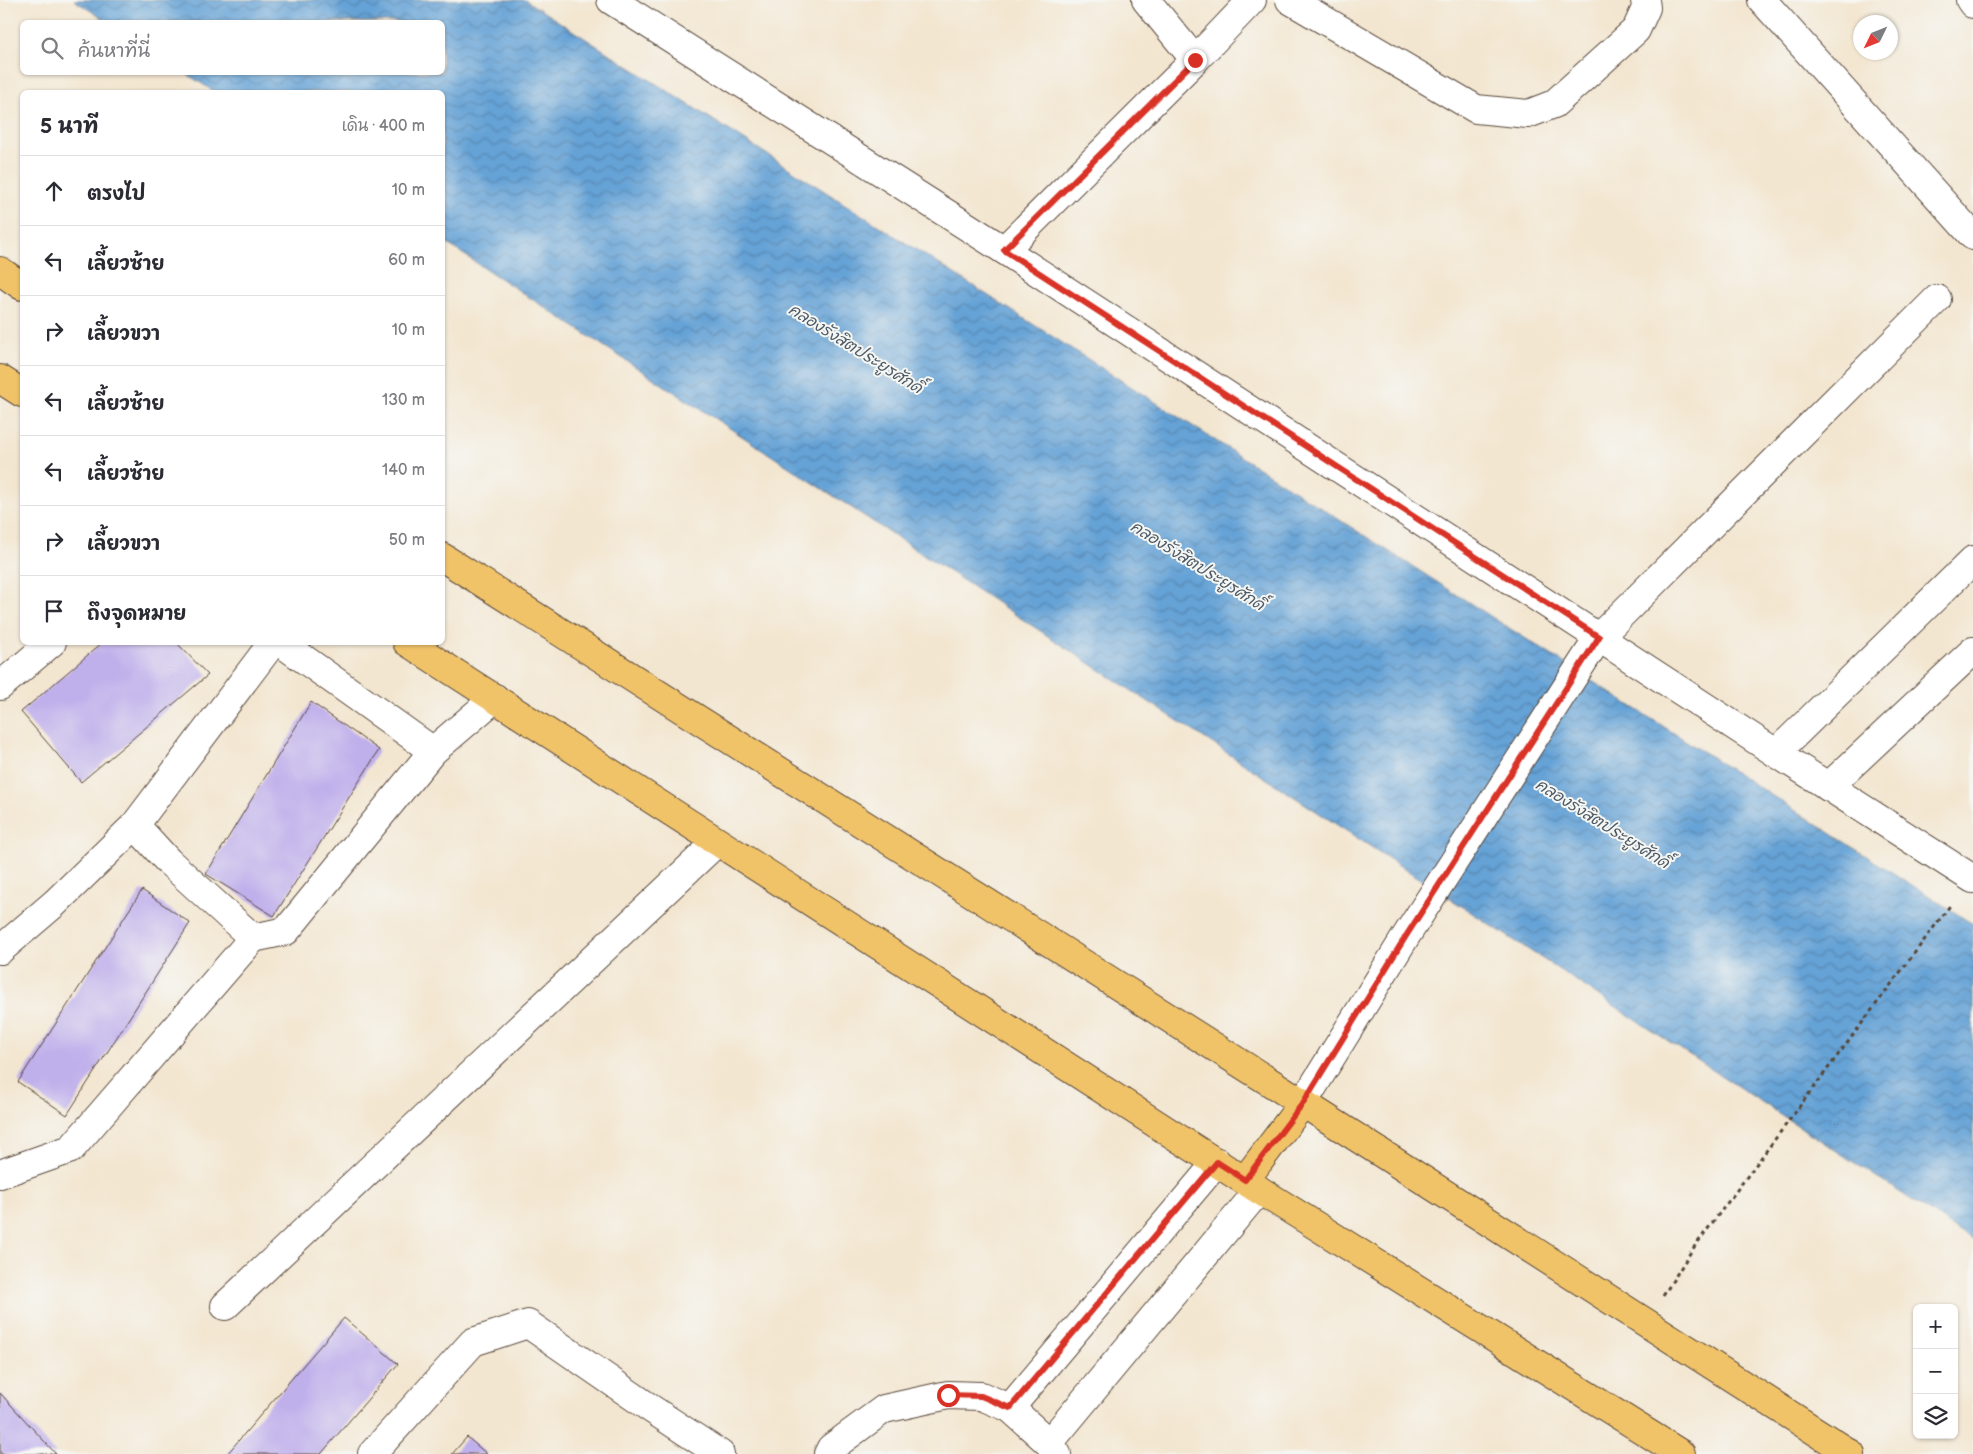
<!DOCTYPE html>
<html lang="th">
<meta charset="utf-8">
<style>
body{margin:0;font-family:"Balsamiq Sans","Playpen Sans Thai",sans-serif;background:#f2f2f3;color:#2b2b33}
.controls{position:absolute;right:15px;bottom:15px;display:grid;overflow:hidden;border-radius:8px;box-shadow:0 1px 4px #0004}
.controls button{width:45px;height:45px;display:grid;place-items:center;padding:0;border:0;border-bottom:1px solid #e1e1e2;background:#fff;color:#2b2b33;font:25px sans-serif}
.compass{position:absolute;left:1853px;top:15px;width:45px;height:45px;border-radius:50%;background:#fff;box-shadow:0 1px 4px #0004;rotate:227deg}
.stop{position:absolute;width:15px;height:15px;margin:-11px;border:4px solid #d93025;border-radius:50%;background:#fff}
.stop.end{background:#d93025;border-color:#fff;box-shadow:0 1px 5px #0008}
.list{margin:0;padding:0;list-style:none}
h2{display:flex;justify-content:space-between;align-items:center;height:65px;margin:0;padding:0 20px;font-size:21px}
h2 small{font-size:16px;font-weight:400;color:#7c7c81}
.list li{display:grid;grid-template-columns:32px 1fr auto;gap:15px;align-items:center;box-sizing:border-box;height:70px;padding:0 20px;border-top:1px solid #e1e1e2}
.list b{display:block;font-size:19px;white-space:nowrap}
.list em{font-size:16px;font-style:normal;color:#7c7c81}
.icon{flex:none;width:28px;height:28px;fill:none;stroke:currentColor;stroke-width:2;stroke-linecap:round;stroke-linejoin:round}
.map{position:relative;flex:none;width:1973px;height:1454px;overflow:hidden}
.search{position:absolute;background:#fff;box-shadow:0 1px 4px #0004;left:20px;top:20px;width:425px;height:55px;display:flex;align-items:center;gap:12px;box-sizing:border-box;padding:0 18px;border-radius:8px;color:#7c7c81;font-size:19px}
.panel{position:absolute;background:#fff;box-shadow:0 1px 4px #0004;left:20px;top:90px;width:425px;height:555px;border-radius:8px}
.map>svg:first-child{display:block}
.water{fill:url(#water-waves);stroke:#50667a}
.building{fill:#bfafeb}
.lines{fill:none;stroke-linecap:round;stroke-linejoin:round}
.minor-casing{stroke:#574639;stroke-width:30}
.major-casing{stroke:#574639;stroke-width:30}
.path{stroke:#574639;stroke-width:3;stroke-dasharray:4 4;stroke-linecap:butt}
.minor{stroke:#fff;stroke-width:28}
.major{stroke:#f1c369;stroke-width:28}
.route{stroke:#d93025;stroke-width:6}
.labels{text-anchor:middle;stroke-width:4;stroke-linejoin:round;paint-order:stroke}
.water-label{font-size:16px;font-style:italic;fill:#4c5a68;stroke:#f6f6f2}
</style>
<div class="map">
<svg width="1973" height="1454" viewBox="0 0 1973 1454">
<defs>
<pattern id="water-waves" width="16" height="10" patternUnits="userSpaceOnUse" patternTransform="scale(1.25)"><rect width="16" height="10" fill="#65a2d6"/><path d="M0 5q4-4 8 0t8 0" fill="none" stroke="#5484ad"/></pattern>
</defs>
<rect width="100%" height="100%" fill="#f6f6f2"/>
<filter id="ink" filterUnits="userSpaceOnUse"><feTurbulence type="fractalNoise" baseFrequency=".02" numOctaves="2"/><feDisplacementMap in="SourceGraphic" scale="10" xChannelSelector="R" yChannelSelector="G"/><feConvolveMatrix kernelMatrix="1 2 1 2 8 2 1 2 1" color-interpolation-filters="sRGB"/></filter>
<filter id="wash" filterUnits="userSpaceOnUse"><feTurbulence type="fractalNoise" baseFrequency=".0096" numOctaves="4" result="noise"/><feDisplacementMap in="SourceGraphic" scale="20" xChannelSelector="R" yChannelSelector="G"/><feGaussianBlur stdDeviation="1.12" result="paint"/><feColorMatrix in="noise" values="0 0 0 0 0 0 0 0 0 0 0 0 0 0 0 0 0 1.4 0 .05"/><feComposite in="paint" operator="in"/></filter>
<g filter="url(#wash)">
<rect width="100%" height="100%" fill="#f3e6d0"/>
<polygon class="water" points="74,0 525,0 1973,924 1973,1240 443,241 442,92 215,92 185,73 442,72 442,22 108,22"/>
<g id="blocks">
<g class="building">
<polygon points="103,642 176,642 208,675 81,782 21,712"/>
<polygon points="311,702 379,750 274,916 206,874"/>
<polygon points="142,890 190,923 67,1115 18,1082"/>
<polygon points="344,1318 398,1364 321,1454 227,1454"/>
<polygon points="0,1393 56,1454 0,1454"/>
<polygon points="467,1437 487,1454 452,1454"/>
</g>
</g>
</g>
<g filter="url(#ink)">
<use href="#blocks" fill-opacity="0" stroke="#574639" stroke-width="1"/>
<g class="lines">
<g class="minor-casing">
<g id="minor">
<polyline points="611,0 1004,250 1776,753 1973,879"/>
<polyline points="1146,0 1195,60"/>
<polyline points="1290,0 1476,109 1528,114 1554,104 1636,30 1646,8 1645,0"/>
<polyline points="1762,0 1973,236"/>
<polyline points="1970,0 1973,4"/>
<polyline points="1004,250 1195,60 1252,0"/>
<polyline points="273,642 135,825 168,861 253,938 286,931 433,751 495,698"/>
<polyline points="280,642 433,751"/>
<polyline points="0,686 52,642"/>
<polyline points="1776,753 1973,560"/>
<polyline points="1828,787 1973,651"/>
<polyline points="0,950 55,903 135,825"/>
<polyline points="1303,1103 1406,936 1599,637 1937,299"/>
<polyline points="0,1174 71,1149 253,938"/>
<polyline points="225,1306 717,842"/>
<polyline points="1010,1408 1217,1162"/>
<polyline points="1049,1443 1259,1190"/>
<polyline points="372,1454 473,1342 528,1324 650,1408 720,1454"/>
<polyline points="828,1454 831,1448 884,1409 948,1395 981,1396 1010,1408 1049,1443 1057,1454"/>
</g>
</g>
<g class="major-casing">
<g id="major">
<polyline points="0,271 22,286"/>
<polyline points="0,379 22,393"/>
<polyline points="442,557 1303,1103 1851,1454"/>
<polyline points="407,642 1259,1190 1681,1454"/>
<polyline points="1245,1180 1303,1103"/>
</g>
</g>
<polyline class="path" points="1663,1296 1692,1250 1952,903"/>
<use href="#minor" class="minor"/>
<use href="#major" class="major"/>
</g>
</g>
<g class="lines" filter="url(#ink)">
<polyline class="route" points="948,1395 981,1396 1010,1408 1217,1162 1245,1180 1303,1103 1406,936 1599,637 1004,250 1195,60"/>
</g>
<g class="labels">
<g class="water-label">
<text transform="translate(856 348) rotate(32)" y="6">คลองรังสิตประยูรศักดิ์</text>
<text transform="translate(1198 565) rotate(32)" y="6">คลองรังสิตประยูรศักดิ์</text>
<text transform="translate(1603 823) rotate(32)" y="6">คลองรังสิตประยูรศักดิ์</text>
</g>
</g>
</svg>
<div class="controls">
<button>+</button>
<button>−</button>
<button><svg class="icon" aria-label="layers" viewBox="0 0 24 24"><path d="M12 4l9 5-9 5-9-5zM3 14l9 5 9-5"/></svg></button>
</div>
<svg class="compass" viewBox="-18 -18 36 36"><path d="M0-13l5 13h-10z" fill="#e53935"/><path d="M0 13l5-13h-10z" fill="#7c7c81"/></svg>
<div class="stop" style="left:948px;top:1395px"></div>
<div class="stop end" style="left:1195px;top:60px"></div>
<div class="search"><svg class="icon" aria-label="search" viewBox="0 0 24 24"><circle cx="10" cy="10" r="6"/><path d="M15 15l6 6"/></svg>ค้นหาที่นี่</div>
<section class="panel">
<h2>5 นาที<small>เดิน · 400 m</small></h2>
<ul class="list">
<li><svg class="icon" aria-label="ahead" viewBox="0 0 24 24"><path d="M12 20V5M6 11l6-6 6 6"/></svg><div><b>ตรงไป</b></div><em>10 m</em></li>
<li><svg class="icon" aria-label="left" viewBox="0 0 24 24"><path d="M17 20v-9H6M10 6l-5 5 5 5"/></svg><div><b>เลี้ยวซ้าย</b></div><em>60 m</em></li>
<li><svg class="icon" aria-label="right" viewBox="0 0 24 24"><path d="M7 20v-9h11M14 6l5 5-5 5"/></svg><div><b>เลี้ยวขวา</b></div><em>10 m</em></li>
<li><svg class="icon" aria-label="left" viewBox="0 0 24 24"><path d="M17 20v-9H6M10 6l-5 5 5 5"/></svg><div><b>เลี้ยวซ้าย</b></div><em>130 m</em></li>
<li><svg class="icon" aria-label="left" viewBox="0 0 24 24"><path d="M17 20v-9H6M10 6l-5 5 5 5"/></svg><div><b>เลี้ยวซ้าย</b></div><em>140 m</em></li>
<li><svg class="icon" aria-label="right" viewBox="0 0 24 24"><path d="M7 20v-9h11M14 6l5 5-5 5"/></svg><div><b>เลี้ยวขวา</b></div><em>50 m</em></li>
<li><svg class="icon" aria-label="arrive" viewBox="0 0 24 24"><path d="M6 21V4h12l-3 4 3 4H6"/></svg><div><b>ถึงจุดหมาย</b></div></li>
</ul>
</section>
</div>
